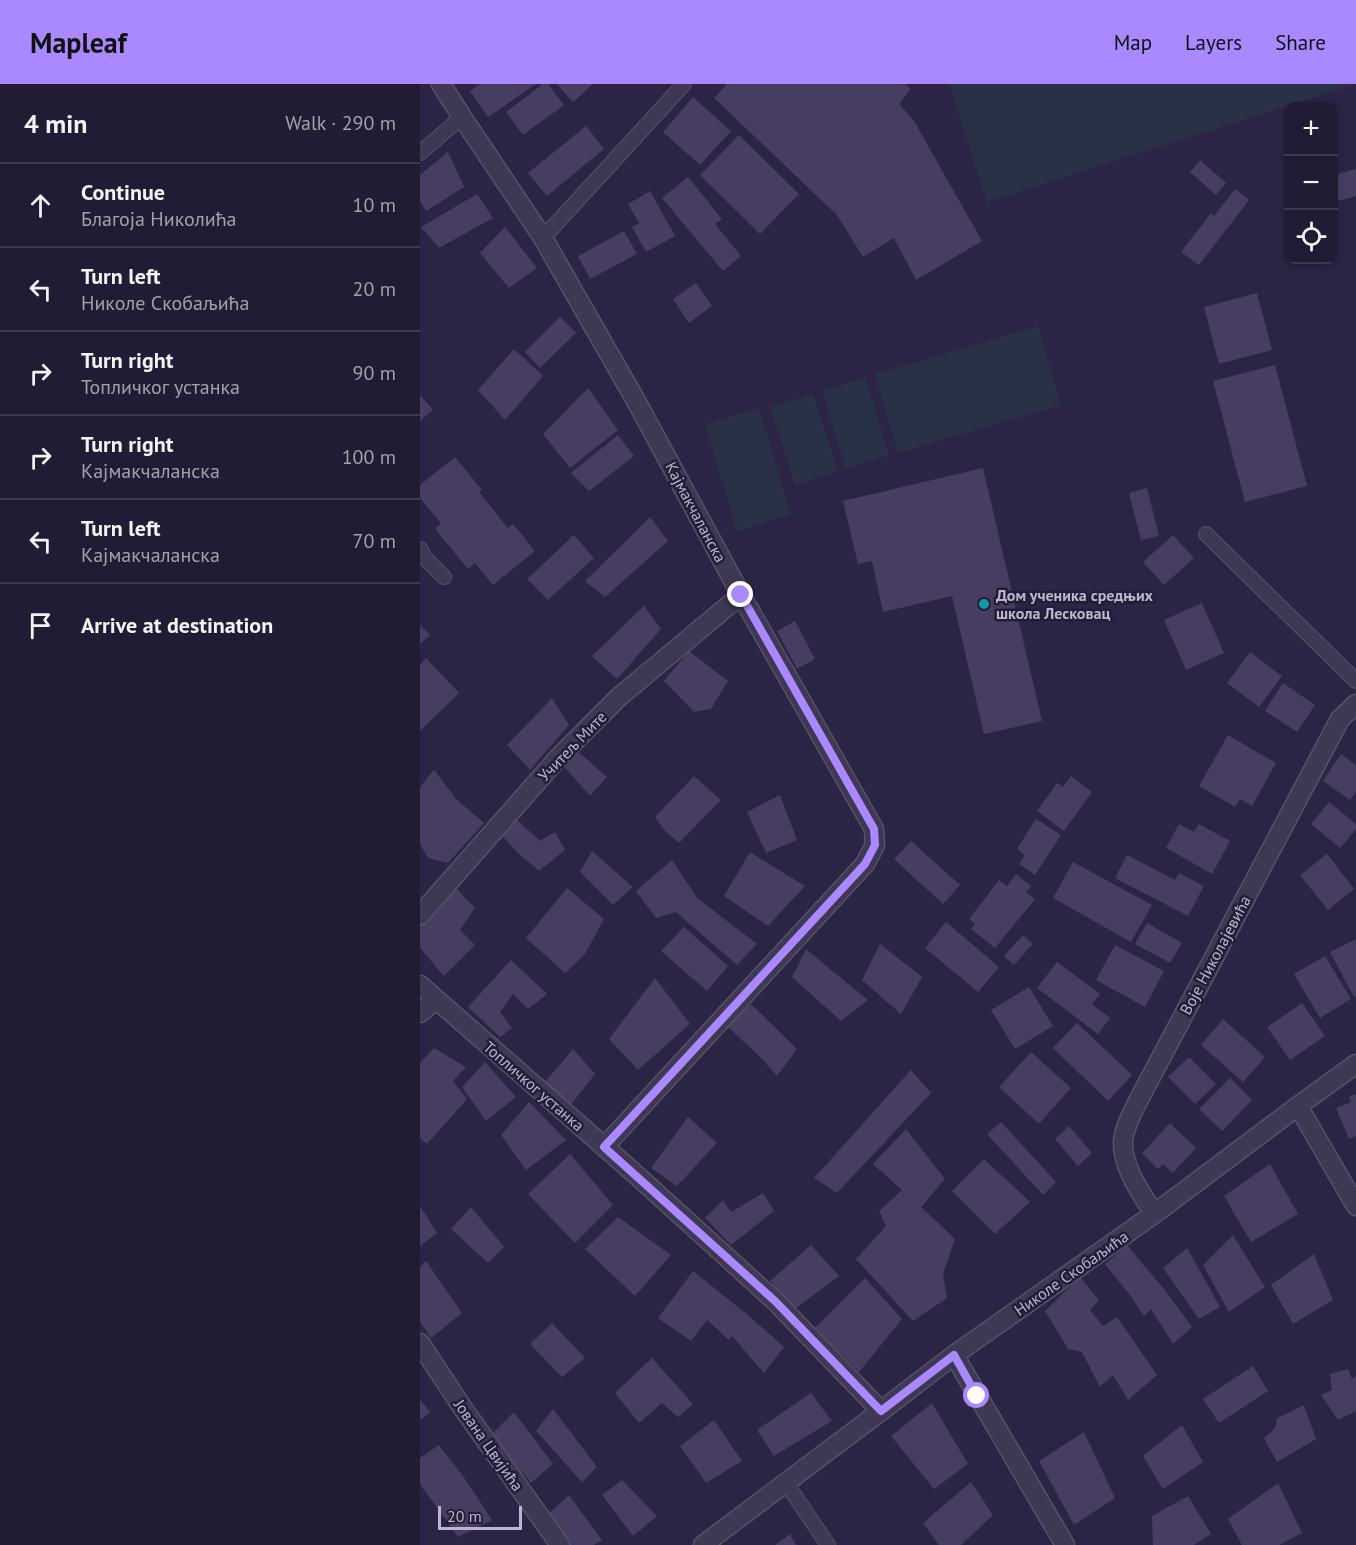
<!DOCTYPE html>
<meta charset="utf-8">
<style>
body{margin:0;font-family:"PT Sans",sans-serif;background:#29243b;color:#f1f3f6}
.controls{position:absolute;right:18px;top:18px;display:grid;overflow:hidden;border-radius:12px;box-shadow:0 3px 9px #0003}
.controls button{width:54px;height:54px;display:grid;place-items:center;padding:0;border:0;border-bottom:2px solid #3e394e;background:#211b33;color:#f1f3f6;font:30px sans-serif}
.scale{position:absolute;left:18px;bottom:15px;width:84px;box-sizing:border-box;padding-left:6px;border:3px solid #bcb5cd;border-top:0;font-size:16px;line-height:21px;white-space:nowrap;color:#bcb5cd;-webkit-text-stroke:4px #241d38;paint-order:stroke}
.stop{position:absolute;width:18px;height:18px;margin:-14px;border:4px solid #a8f;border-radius:50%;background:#fff}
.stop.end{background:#a8f;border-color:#fff;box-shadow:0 2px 6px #0008}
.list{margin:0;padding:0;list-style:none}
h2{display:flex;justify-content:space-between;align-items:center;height:78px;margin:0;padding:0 24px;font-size:26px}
h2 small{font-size:20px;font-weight:400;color:#a2a1ac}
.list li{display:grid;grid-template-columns:39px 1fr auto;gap:18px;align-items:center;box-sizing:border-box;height:84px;padding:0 24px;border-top:2px solid #3e394e}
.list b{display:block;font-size:22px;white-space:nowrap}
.list p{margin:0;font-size:20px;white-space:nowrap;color:#a2a1ac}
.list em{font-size:20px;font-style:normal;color:#a2a1ac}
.icon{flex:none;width:33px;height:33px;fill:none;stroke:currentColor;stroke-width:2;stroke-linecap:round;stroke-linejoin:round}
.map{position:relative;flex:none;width:936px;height:1461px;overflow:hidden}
header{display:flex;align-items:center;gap:36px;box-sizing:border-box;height:84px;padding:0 30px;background:#a8f;color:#111}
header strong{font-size:28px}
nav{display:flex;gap:33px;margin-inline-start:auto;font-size:21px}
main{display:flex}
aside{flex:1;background:#211b33}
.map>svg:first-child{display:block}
.green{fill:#293147}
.building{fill:#473d61}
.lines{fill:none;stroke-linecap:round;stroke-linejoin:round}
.service-casing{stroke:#57506a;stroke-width:16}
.minor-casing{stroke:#57506a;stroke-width:21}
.service{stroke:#3f3853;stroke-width:14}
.minor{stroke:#3f3853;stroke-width:18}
.route{stroke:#a8f;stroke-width:8}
.culture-dot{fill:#0f9aa8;stroke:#241d38;stroke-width:2}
.labels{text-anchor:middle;stroke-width:5;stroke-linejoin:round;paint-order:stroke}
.street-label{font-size:16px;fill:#bcb5cd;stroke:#241d38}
.poi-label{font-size:16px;font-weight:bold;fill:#bcb5cd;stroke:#241d38;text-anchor:start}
</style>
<header>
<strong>Mapleaf</strong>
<nav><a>Map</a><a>Layers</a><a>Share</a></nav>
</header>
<main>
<aside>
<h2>4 min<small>Walk · 290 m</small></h2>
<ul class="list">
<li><svg class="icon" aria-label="ahead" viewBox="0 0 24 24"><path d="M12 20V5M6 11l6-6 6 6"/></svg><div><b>Continue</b><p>Благоја Николића</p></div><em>10 m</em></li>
<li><svg class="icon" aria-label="left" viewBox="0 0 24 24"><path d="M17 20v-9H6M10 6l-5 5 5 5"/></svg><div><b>Turn left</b><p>Николе Скобаљића</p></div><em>20 m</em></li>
<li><svg class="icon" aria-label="right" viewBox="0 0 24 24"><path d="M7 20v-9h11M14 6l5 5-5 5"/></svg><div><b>Turn right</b><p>Топличког устанка</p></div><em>90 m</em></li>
<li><svg class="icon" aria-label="right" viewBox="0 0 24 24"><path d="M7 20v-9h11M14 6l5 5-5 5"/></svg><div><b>Turn right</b><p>Кајмакчаланска</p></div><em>100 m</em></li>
<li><svg class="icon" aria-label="left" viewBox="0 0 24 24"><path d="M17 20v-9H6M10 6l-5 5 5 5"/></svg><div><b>Turn left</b><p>Кајмакчаланска</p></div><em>70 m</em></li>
<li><svg class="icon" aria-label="arrive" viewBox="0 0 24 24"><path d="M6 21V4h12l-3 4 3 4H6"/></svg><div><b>Arrive at destination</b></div></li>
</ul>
</aside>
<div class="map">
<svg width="936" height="1461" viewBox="0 0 936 1461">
<rect width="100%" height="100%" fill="#2c2444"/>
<g class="green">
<polygon points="529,0 936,0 567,118"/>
<polygon points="618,242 641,321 478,369 455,290"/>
<polygon points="445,294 469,371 426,385 402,307"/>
<polygon points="393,310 418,387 375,401 350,323"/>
<polygon points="339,324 371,431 317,447 285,340"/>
</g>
<g class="building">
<polygon points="60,0 116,0 68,33 50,7"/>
<polygon points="123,0 128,0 144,21 103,51 86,28"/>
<polygon points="137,0 173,0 153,18"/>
<polygon points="307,0 485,0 491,5 479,20 494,37 562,157 496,196 474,154 443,173 417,131 294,14"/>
<polygon points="273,13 311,47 280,81 243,48"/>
<polygon points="166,42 184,65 127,112 108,89"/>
<polygon points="319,51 379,110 340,150 280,91"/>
<polygon points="28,68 44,103 6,127 0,117 0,91"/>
<polygon points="780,76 806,99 796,111 770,88"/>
<polygon points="936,85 936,112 914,118 914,91"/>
<polygon points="268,93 302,135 295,140 321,172 303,187 242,114"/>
<polygon points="815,105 829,116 779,181 761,168 791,129 794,132"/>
<polygon points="230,107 255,152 226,168 212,143 219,139 208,120"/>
<polygon points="57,110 73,134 19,164 1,143"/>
<polygon points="85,143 117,184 89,204 60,169"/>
<polygon points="204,147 217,170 170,195 158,172"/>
<polygon points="276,199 292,222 269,239 253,215"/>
<polygon points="837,209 852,266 799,280 784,223"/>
<polygon points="140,233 156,249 120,284 105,268"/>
<polygon points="94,265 123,292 85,336 58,306"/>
<polygon points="855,281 887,402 825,418 793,297"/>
<polygon points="168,304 198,346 150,384 123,350"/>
<polygon points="0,311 13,326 0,337"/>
<polygon points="198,351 214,372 169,407 151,389"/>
<polygon points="35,373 62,406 59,408 88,444 93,440 115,467 73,501 55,479 48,485 15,445 21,439 0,414 0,401"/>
<polygon points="563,384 622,637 564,650 532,512 463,528 452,477 438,480 423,417"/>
<polygon points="727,404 739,452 721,456 709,409"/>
<polygon points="230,433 248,457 185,513 165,497"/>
<polygon points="154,451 174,474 128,516 107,495"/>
<polygon points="753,451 774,474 744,501 723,478"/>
<polygon points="782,519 804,569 766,586 744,536"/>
<polygon points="224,522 241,545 197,595 172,572"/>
<polygon points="375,537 395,575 377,585 357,547"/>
<polygon points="0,541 10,551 0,560"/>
<polygon points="269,567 308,597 291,625 274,628 244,597"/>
<polygon points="830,568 862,592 839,623 807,599"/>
<polygon points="6,574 39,609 0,647 0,581"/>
<polygon points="863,599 895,621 877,648 845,627"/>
<polygon points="132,614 149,641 110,686 87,661"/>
<polygon points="808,651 856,679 832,722 820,715 815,723 779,702"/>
<polygon points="154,664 187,693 170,712 141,679"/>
<polygon points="921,670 936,681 936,708 930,716 903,697"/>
<polygon points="14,686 36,715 64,739 28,779 8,774 0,760 0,703"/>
<polygon points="274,692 301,716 259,759 245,747 235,733"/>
<polygon points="651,692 672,708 644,747 617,727 637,699 643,703"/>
<polygon points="360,711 377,756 346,769 327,728"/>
<polygon points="909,718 936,740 936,745 920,764 891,740"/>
<polygon points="95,734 120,757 135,748 145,766 119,787 99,770 78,747"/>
<polygon points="616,735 641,751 615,791 599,780 605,771 597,765"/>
<polygon points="759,740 774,748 779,740 810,757 792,790 746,764"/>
<polygon points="491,757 540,801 523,820 474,775"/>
<polygon points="172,767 213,803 193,821 160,788"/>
<polygon points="330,768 385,802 348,842 304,812"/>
<polygon points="907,770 934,805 908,826 880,791"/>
<polygon points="707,771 755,796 759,789 784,802 768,832 695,794"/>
<polygon points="252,776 277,814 337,860 317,881 256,828 236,834 216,807"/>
<polygon points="653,778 732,821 711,858 633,814"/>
<polygon points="596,790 611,802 606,808 615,815 575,864 551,845 555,840 549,835 579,796 587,802"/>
<polygon points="32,800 55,824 40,846 55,861 24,892 0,864 0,837"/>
<polygon points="147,804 184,835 165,870 145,889 106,854"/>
<polygon points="526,838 579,883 558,908 505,864"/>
<polygon points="727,839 762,859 750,879 715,860"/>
<polygon points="264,843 308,882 287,907 241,867"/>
<polygon points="603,851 613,860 594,881 584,872"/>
<polygon points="936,855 936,912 934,913 910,868"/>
<polygon points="460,860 502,893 481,930 442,896"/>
<polygon points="695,861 744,887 725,923 676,896"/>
<polygon points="386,865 405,881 448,916 421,937 372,893"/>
<polygon points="905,872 931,915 900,934 874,890"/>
<polygon points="91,876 127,910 108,925 93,910 80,928 92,944 80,953 48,923"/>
<polygon points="637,878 680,910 672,920 690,934 678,950 617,904"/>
<polygon points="235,894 270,940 218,986 189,955"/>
<polygon points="609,903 633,942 595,965 571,926"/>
<polygon points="882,919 905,952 870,976 847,943"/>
<polygon points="331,920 377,965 357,992 340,973 306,941"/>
<polygon points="803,935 845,973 823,998 781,961"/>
<polygon points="657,939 712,991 688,1017 633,964"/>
<polygon points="14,964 46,983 33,997 47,1015 7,1060 0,1054 0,979"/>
<polygon points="153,965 175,990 149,1023 124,999"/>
<polygon points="611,968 651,1004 619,1040 579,1003"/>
<polygon points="769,973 796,1000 775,1020 748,993"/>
<polygon points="65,978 96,1013 66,1037 42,1003"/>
<polygon points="491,986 511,1009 417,1109 394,1094"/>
<polygon points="810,994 832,1016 802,1047 779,1025"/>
<polygon points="936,1010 936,1052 929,1055 916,1024 931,1018 929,1012"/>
<polygon points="109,1018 146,1056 106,1086 81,1051"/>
<polygon points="268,1033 297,1059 257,1102 231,1084"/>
<polygon points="581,1038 636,1098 623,1111 567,1050"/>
<polygon points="750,1039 776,1064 753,1089 743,1080 738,1085 722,1069"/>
<polygon points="649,1042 672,1069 658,1082 635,1055"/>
<polygon points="486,1045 525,1095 501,1123 535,1155 523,1190 527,1214 493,1237 436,1175 466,1142 459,1127 482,1106 453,1080"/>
<polygon points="150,1070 193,1121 155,1159 108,1110"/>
<polygon points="564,1075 610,1118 575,1150 532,1107"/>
<polygon points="850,1080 878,1130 831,1158 804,1112"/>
<polygon points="343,1109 354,1127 311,1161 285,1134 303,1116 311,1128"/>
<polygon points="0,1122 17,1149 0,1162"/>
<polygon points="51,1123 84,1163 68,1179 31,1145"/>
<polygon points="198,1133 251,1171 215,1212 165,1165"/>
<polygon points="813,1151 845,1203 809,1228 783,1181"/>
<polygon points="391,1161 419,1192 375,1225 350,1197"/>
<polygon points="707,1161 748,1210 772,1243 753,1260 731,1225 724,1232 709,1210 685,1180"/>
<polygon points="767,1164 800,1223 779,1235 743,1184"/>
<polygon points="894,1170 913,1216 873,1240 851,1201"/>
<polygon points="6,1177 42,1229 11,1254 0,1238 0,1183"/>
<polygon points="273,1187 328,1231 364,1263 344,1289 312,1252 309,1256 287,1236 271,1257 238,1234"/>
<polygon points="660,1193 679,1216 670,1226 683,1242 697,1233 737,1291 708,1316 693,1291 680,1303 662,1268 648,1265 625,1227"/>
<polygon points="445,1194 482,1235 439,1288 395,1244"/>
<polygon points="132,1239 165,1274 142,1293 110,1260"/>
<polygon points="232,1274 273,1320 258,1333 242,1319 219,1339 195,1309"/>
<polygon points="833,1282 848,1307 799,1339 783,1315"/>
<polygon points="928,1285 932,1295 936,1292 936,1327 918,1336 901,1311 912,1306 910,1290"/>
<polygon points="391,1309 412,1337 354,1372 337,1346"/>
<polygon points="0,1316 10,1328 0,1336"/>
<polygon points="512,1319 548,1380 514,1405 471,1352"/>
<polygon points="884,1321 896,1355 857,1378 844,1354 855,1344 857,1334"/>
<polygon points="133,1325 177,1383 162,1398 116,1347"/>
<polygon points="94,1328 133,1380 111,1399 71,1351"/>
<polygon points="294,1336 322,1377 286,1399 260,1362"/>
<polygon points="762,1341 783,1378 743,1405 723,1372"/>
<polygon points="664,1348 695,1414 654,1441 619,1377"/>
<polygon points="19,1361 43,1392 72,1436 38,1453 0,1400 0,1374"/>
<polygon points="202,1396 237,1432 213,1452 182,1411"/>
<polygon points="551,1398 573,1431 541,1461 519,1461 503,1439"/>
<polygon points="858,1399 882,1449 859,1461 822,1461 808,1435"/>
<polygon points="149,1411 182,1456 174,1461 147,1461 125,1433"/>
<polygon points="768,1412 791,1450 774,1461 733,1461 732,1432"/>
<polygon points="370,1450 376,1461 355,1461"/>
</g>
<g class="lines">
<g class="service-casing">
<g id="service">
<polyline points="0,69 42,33"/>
<polyline points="123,154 264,0"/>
<polyline points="786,450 936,597"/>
<polyline points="0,465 5,474 24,493"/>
<polyline points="366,1399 408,1461"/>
</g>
</g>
<g class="minor-casing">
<g id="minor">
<polyline points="21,0 42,33 123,154 215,315 321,511 454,745 455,761 445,780 184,1063"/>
<polyline points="0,831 138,674 199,613 321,511"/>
<polyline points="0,901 213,1088 355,1217 461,1327"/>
<polyline points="0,929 16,916"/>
<polyline points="878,1022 936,1122"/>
<path d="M734,1130c-13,-21 -32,-47 -31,-73 1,-13 8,-25 13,-36l204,-386 16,-15"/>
<polyline points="0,1259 42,1323 140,1461"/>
<polyline points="534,1271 645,1461"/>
<polyline points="283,1461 461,1327 534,1271 734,1130 878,1022 936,980"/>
</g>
</g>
<use href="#service" class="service"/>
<use href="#minor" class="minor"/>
</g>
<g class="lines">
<polyline class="route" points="321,511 454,745 455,761 445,780 184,1063 355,1217 461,1327 534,1271 557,1312"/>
</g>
<circle class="culture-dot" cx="564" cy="520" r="6"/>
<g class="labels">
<g class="street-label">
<text transform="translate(276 428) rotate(62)" y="6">Кајмакчаланска</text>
<text transform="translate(152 662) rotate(-46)" y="6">Учитељ Мите</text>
<text transform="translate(795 871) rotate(-62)" y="6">Воје Николајевића</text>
<text transform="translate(114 1002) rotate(41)" y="6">Топличког устанка</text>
<text transform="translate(651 1189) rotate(-35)" y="6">Николе Скобаљића</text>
<text transform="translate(69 1361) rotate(55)" y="6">Јована Цвијића</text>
</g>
<g class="poi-label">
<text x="576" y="517">Дом ученика средњих<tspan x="576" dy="18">школа Лесковац</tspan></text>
</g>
</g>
</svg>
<div class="controls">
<button>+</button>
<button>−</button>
<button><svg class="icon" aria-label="locate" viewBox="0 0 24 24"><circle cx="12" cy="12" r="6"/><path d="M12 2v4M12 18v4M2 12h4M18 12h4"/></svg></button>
</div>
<div class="scale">20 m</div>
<div class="stop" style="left:557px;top:1312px"></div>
<div class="stop end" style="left:321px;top:511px"></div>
</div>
</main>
